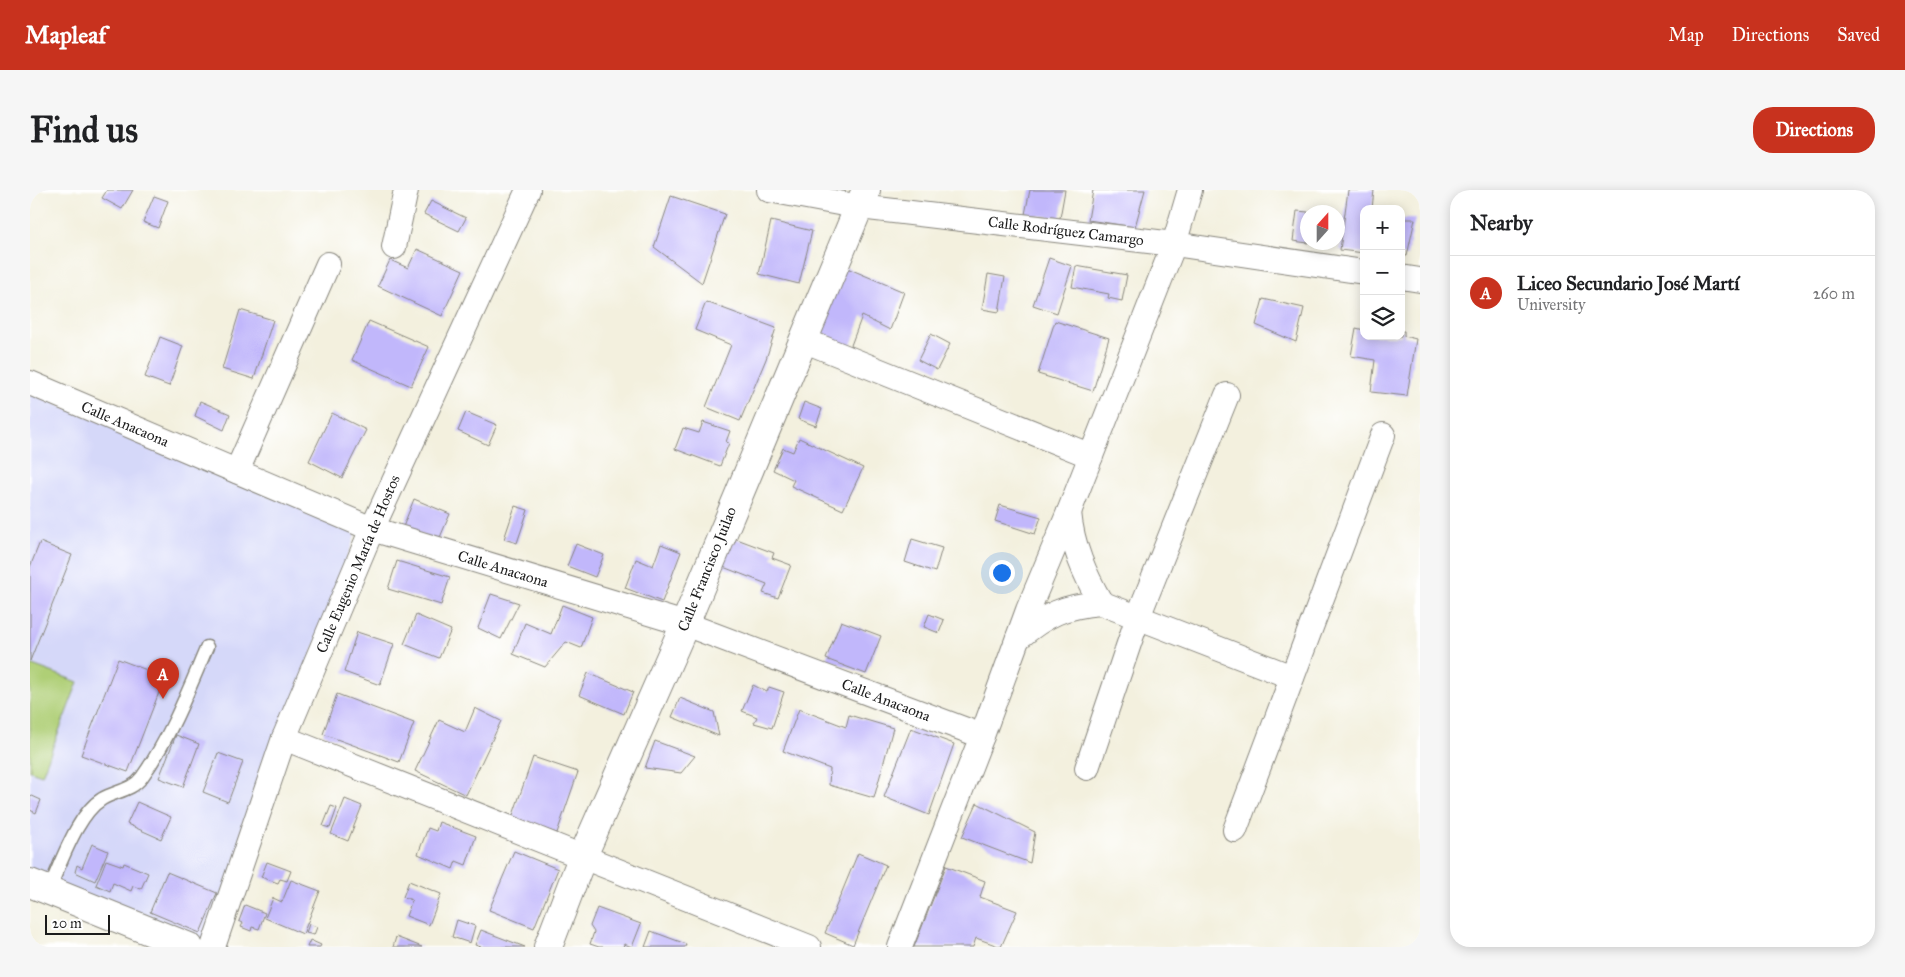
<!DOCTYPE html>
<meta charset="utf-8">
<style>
body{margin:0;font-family:"IM FELL Great Primer",serif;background:#f6f6f6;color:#202124}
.controls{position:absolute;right:15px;top:15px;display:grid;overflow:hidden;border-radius:10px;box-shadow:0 2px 12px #0003}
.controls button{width:45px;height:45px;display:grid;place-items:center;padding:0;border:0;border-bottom:1px solid #e0e0e0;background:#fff;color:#202124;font:25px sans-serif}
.compass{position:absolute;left:1270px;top:15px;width:45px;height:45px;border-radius:50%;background:#fff;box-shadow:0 2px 12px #0003;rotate:21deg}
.scale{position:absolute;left:15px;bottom:12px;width:65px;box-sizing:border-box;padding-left:5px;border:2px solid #1c1c1c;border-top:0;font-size:14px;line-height:18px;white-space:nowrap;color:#1c1c1c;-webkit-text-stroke:4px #fff;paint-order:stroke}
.you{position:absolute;left:971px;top:382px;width:18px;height:18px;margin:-12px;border:4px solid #fff;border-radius:50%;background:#1a73e8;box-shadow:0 0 0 8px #1a73e833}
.badge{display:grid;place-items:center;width:32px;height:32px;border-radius:50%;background:#c8321e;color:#fff;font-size:16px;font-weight:700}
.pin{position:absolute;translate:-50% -41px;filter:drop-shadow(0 1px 2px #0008)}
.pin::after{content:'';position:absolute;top:26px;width:18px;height:15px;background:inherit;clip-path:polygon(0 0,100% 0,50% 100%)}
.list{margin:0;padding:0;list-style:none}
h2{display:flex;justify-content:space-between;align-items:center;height:65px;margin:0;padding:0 20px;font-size:21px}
h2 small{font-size:16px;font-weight:400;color:#757577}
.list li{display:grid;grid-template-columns:32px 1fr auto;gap:15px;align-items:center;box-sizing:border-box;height:75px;padding:0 20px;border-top:1px solid #e0e0e0}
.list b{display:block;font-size:19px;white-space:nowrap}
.list p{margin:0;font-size:16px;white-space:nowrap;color:#757577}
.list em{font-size:16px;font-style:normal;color:#757577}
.icon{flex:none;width:28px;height:28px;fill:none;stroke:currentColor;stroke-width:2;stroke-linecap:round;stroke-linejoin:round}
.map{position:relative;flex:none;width:1390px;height:757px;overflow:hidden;border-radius:20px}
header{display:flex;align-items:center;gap:30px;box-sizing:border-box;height:70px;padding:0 25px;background:#c8321e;color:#fff}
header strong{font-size:24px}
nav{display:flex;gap:28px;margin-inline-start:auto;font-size:18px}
.intro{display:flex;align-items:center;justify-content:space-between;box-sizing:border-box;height:120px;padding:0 30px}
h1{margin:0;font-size:35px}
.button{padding:12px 22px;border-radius:20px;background:#c8321e;color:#fff;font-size:18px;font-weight:700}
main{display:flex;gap:30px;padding:0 30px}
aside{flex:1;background:#fff;border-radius:20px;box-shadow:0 2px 12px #0003}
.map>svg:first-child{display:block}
.built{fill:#d5d8f9}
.park{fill:#afcf76;stroke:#667649}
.building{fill:#c1b7fb}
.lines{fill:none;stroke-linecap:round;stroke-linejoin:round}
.lane-casing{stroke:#88867d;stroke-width:15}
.street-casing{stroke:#88867d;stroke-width:26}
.secondary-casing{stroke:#88867d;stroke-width:30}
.primary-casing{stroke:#88867d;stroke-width:30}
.lane{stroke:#fff;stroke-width:12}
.street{stroke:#fff;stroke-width:24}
.secondary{stroke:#fff;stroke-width:28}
.primary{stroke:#fff;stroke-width:28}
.labels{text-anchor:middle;stroke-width:4;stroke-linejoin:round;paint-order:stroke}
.street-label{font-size:15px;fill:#1c1c1c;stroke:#fff}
</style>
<header>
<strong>Mapleaf</strong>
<nav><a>Map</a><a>Directions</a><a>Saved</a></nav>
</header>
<div class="intro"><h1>Find us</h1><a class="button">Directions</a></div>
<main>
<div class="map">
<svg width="1390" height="757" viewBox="0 0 1390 757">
<rect width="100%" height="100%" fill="#fff"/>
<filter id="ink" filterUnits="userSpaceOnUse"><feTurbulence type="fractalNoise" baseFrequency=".02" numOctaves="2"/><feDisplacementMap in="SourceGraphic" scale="10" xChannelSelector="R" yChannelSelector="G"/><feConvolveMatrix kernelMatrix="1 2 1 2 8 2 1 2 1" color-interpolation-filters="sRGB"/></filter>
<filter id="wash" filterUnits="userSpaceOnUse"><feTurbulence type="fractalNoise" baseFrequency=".0096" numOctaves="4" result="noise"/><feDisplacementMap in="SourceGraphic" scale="20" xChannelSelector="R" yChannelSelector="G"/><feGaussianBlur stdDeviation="1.12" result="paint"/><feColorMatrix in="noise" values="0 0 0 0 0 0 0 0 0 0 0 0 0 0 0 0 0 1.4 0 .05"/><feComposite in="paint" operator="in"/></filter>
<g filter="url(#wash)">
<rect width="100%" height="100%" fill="#f3f0de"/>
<polygon class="built" points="0,203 329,335 175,757 0,684"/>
<polygon class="park" points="0,474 48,492 12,585 0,581"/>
<g id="blocks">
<g class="building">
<polygon points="77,0 103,0 92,19 72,8"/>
<polygon points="1000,0 1035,0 1030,28 995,24"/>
<polygon points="1063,0 1115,0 1105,37 1058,30"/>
<polygon points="1318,0 1344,0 1342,19 1334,19 1334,63 1310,60"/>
<polygon points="124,6 138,11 128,38 113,32"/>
<polygon points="641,6 695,24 672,93 624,57"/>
<polygon points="401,11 436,28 429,41 394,24"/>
<polygon points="1267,21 1278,22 1278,53 1263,51"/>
<polygon points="1371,29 1385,29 1377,66 1371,65"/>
<polygon points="741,31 782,41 769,94 729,84"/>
<polygon points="387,59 433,80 412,126 348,96 360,70 378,78"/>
<polygon points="1019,68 1042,76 1027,123 1003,115"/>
<polygon points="810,75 874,102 860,140 832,126 820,158 776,147"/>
<polygon points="1046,76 1097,85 1092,111 1078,108 1079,104 1042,97"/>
<polygon points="958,84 975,87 969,122 952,119"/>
<polygon points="1233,109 1274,118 1266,152 1226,135"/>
<polygon points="676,112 746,138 736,169 710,231 676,217 701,155 665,140"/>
<polygon points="210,120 243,130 224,189 192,179"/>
<polygon points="339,131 399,157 381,196 322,170"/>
<polygon points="1025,131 1079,148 1063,201 1008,184"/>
<polygon points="1326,138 1334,140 1334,146 1371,146 1371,141 1374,141 1374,146 1386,149 1377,206 1341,202 1345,170 1321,166"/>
<polygon points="901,144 920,154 907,180 888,170"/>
<polygon points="130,147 153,156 139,196 115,187"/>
<polygon points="170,211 200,224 194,240 165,226"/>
<polygon points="774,212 792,219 786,236 768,229"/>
<polygon points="436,222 467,235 458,255 428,241"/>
<polygon points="302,223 336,240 312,288 279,271"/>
<polygon points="673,232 700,241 696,252 699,253 690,276 645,259 653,238 669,243"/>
<polygon points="769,248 833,278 813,320 761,296 764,290 743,280 753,258 763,262"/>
<polygon points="384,309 420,324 408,352 373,337"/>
<polygon points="970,315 1011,327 1005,344 965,331"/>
<polygon points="485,316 498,320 487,353 474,349"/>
<polygon points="699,346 744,363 742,368 761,375 748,408 733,403 737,394 688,375"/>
<polygon points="882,349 912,358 905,382 875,372"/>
<polygon points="10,352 42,365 0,471 0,377"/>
<polygon points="546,354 574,365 565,387 537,376"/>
<polygon points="631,354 651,362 632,412 595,398 606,369 623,376"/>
<polygon points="367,371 420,387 411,415 358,399"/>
<polygon points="461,404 489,413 471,449 448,438"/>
<polygon points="532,415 562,427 551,458 536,452 515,477 483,464 495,433 521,444"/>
<polygon points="899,424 914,430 909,443 894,437"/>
<polygon points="386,425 421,440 409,468 374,454"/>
<polygon points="811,431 851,446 836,484 796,469"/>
<polygon points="327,442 364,454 350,495 314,482"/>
<polygon points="88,469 135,487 98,582 51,565"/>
<polygon points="558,483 603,502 594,524 549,505"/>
<polygon points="723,495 737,502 739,497 754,502 742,538 724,533 727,527 712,521"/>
<polygon points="307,504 384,533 369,572 293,544"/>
<polygon points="650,508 684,522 689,546 642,527"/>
<polygon points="445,518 471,531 436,605 385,581 409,530 435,542"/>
<polygon points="769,519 816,537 819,525 863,538 844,608 799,595 800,579 753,561"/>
<polygon points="881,538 924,554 899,625 854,607"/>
<polygon points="146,545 169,554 153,597 129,588"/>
<polygon points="625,551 665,566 651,583 615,578"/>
<polygon points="188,563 213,572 198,612 173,602"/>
<polygon points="503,567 548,582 527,643 482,628"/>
<polygon points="0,605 11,610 6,623 0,620"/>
<polygon points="315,609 332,616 318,651 301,644"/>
<polygon points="107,612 141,627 131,649 97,634"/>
<polygon points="947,613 1005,642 1000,673 932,647"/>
<polygon points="301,616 307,618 300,638 293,636"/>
<polygon points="409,632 446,646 436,675 426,671 423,679 388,664 398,638 406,641"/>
<polygon points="62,654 78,661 65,691 45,682 47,675 52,678"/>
<polygon points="484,661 528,679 504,738 459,720"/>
<polygon points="828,663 856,675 823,755 795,743"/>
<polygon points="76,670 93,676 94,673 118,683 111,699 103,696 101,701 83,693 80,701 66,695"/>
<polygon points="237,672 261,681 257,691 250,689 248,693 231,687"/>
<polygon points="916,676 955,691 950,707 987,721 971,757 946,748 943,757 884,757"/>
<polygon points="137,682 187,703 170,743 120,722"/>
<polygon points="261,690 290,701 273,744 235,728 243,708 252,712"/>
<polygon points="379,691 411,704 399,735 376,726 382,710 373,707"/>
<polygon points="215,715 235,723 229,739 222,737 221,741 211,737 213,733 209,731"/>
<polygon points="567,718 611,734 602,757 594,754 593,757 569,757 560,754 564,742 560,736"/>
<polygon points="427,730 445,736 440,753 422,747"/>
<polygon points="279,734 287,737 284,745 276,743"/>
<polygon points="451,740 495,757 451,757 445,755"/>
<polygon points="621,741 656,754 655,757 615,757"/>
<polygon points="366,747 392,757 363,757"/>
<polygon points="280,750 291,755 290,757 277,757"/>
</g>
</g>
</g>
<g filter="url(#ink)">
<use href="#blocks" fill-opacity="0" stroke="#88867d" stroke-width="1"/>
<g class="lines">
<g class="lane-casing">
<path id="lane" d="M18,701c13,-27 29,-77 54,-92 13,-8 30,-8 40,-22 28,-39 46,-86 65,-130"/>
</g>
<g class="street-casing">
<g id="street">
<polyline points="739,0 830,17 1144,54 1334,82"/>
<polyline points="364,57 376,0"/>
<polyline points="1371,87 1390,90"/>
<polyline points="773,150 1061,266"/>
<polyline points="0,193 342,339 655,434 952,546"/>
<polyline points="207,281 298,74"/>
<path d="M1039,322c3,34 16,63 32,91"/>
<path d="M988,448c29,-24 46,-32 83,-35l191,74"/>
<polyline points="254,548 779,757"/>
<polyline points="1057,578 1108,427 1197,205"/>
<polyline points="1205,640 1353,245"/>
<polyline points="183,757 254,548 342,339 498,0"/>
<polyline points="870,757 952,546 998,420 1039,322 1144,54 1160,0"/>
</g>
</g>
<g class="secondary-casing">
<polyline id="secondary" points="518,757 552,668 655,434 836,0"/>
</g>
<g class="primary-casing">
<polyline id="primary" points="0,693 159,757"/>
</g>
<use href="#lane" class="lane"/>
<use href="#street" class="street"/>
<use href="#secondary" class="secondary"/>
<use href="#primary" class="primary"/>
</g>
</g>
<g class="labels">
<g class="street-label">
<text transform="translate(1036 41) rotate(7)" y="5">Calle Rodríguez Camargo</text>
<text transform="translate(95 234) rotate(23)" y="5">Calle Anacaona</text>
<text transform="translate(328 374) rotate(-67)" y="5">Calle Eugenio María de Hostos</text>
<text transform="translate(473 379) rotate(17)" y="5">Calle Anacaona</text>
<text transform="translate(677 379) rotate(-68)" y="5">Calle Francisco Juilao</text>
<text transform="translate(856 510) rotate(21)" y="5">Calle Anacaona</text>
</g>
</g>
</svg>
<div class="controls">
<button>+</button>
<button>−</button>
<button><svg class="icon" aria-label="layers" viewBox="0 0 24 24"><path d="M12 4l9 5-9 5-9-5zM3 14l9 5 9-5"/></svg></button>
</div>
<svg class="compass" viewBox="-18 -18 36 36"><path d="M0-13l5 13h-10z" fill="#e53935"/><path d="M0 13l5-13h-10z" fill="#757577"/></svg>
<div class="scale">20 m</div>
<div class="you"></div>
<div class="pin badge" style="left:133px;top:509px">A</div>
</div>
<aside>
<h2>Nearby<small></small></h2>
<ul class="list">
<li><span class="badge">A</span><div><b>Liceo Secundario José Martí</b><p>University</p></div><em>260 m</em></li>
</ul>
</aside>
</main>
